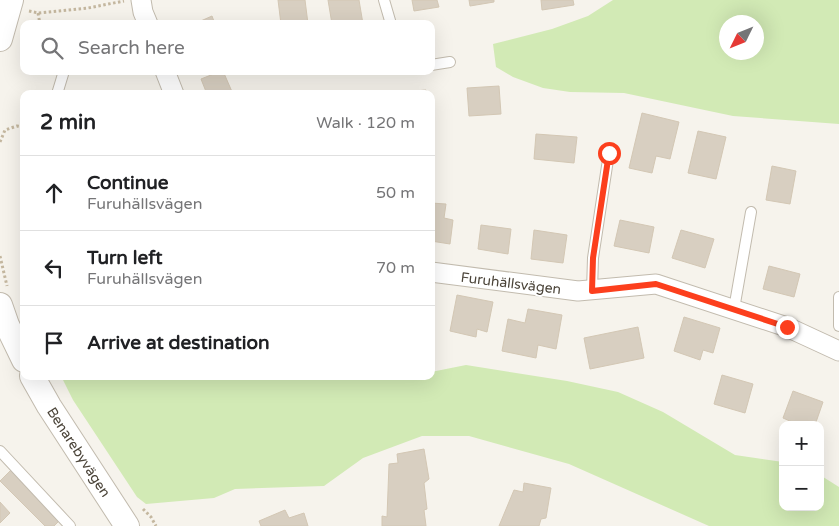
<!DOCTYPE html>
<meta charset="utf-8">
<style>
body{margin:0;font-family:"Varela Round",sans-serif;background:#f6f6f6;color:#202124}
.controls{position:absolute;right:15px;bottom:15px;display:grid;overflow:hidden;border-radius:10px;box-shadow:0 5px 20px #0002}
.controls button{width:45px;height:45px;display:grid;place-items:center;padding:0;border:0;border-bottom:1px solid #e0e0e0;background:#fff;color:#202124;font:25px sans-serif}
.compass{position:absolute;left:719px;top:15px;width:45px;height:45px;border-radius:50%;background:#fff;box-shadow:0 5px 20px #0002;rotate:227deg}
.stop{position:absolute;width:15px;height:15px;margin:-11px;border:4px solid #fc3f1d;border-radius:50%;background:#fff}
.stop.end{background:#fc3f1d;border-color:#fff;box-shadow:0 1px 5px #0008}
.list{margin:0;padding:0;list-style:none}
h2{display:flex;justify-content:space-between;align-items:center;height:65px;margin:0;padding:0 20px;font-size:21px}
h2 small{font-size:16px;font-weight:400;color:#757577}
.list li{display:grid;grid-template-columns:32px 1fr auto;gap:15px;align-items:center;box-sizing:border-box;height:75px;padding:0 20px;border-top:1px solid #e0e0e0}
.list b{display:block;font-size:19px;white-space:nowrap}
.list p{margin:0;font-size:16px;white-space:nowrap;color:#757577}
.list em{font-size:16px;font-style:normal;color:#757577}
.icon{flex:none;width:28px;height:28px;fill:none;stroke:currentColor;stroke-width:2;stroke-linecap:round;stroke-linejoin:round}
.map{position:relative;flex:none;width:839px;height:526px;overflow:hidden}
.search{position:absolute;background:#fff;box-shadow:0 5px 20px #0002;left:20px;top:20px;width:415px;height:55px;display:flex;align-items:center;gap:12px;box-sizing:border-box;padding:0 18px;border-radius:10px;color:#757577;font-size:19px}
.panel{position:absolute;background:#fff;box-shadow:0 5px 20px #0002;left:20px;top:90px;width:415px;height:290px;border-radius:10px}
.map>svg:first-child{display:block}
.green{fill:#d2eab5;fill-rule:evenodd}
.building{fill:#d8cfc1;stroke:#d3c7b4}
.lines{fill:none;stroke-linecap:round;stroke-linejoin:round}
.service-casing{stroke:#c2bbae;stroke-width:12}
.minor-casing{stroke:#c2bbae;stroke-width:21}
.tertiary-casing{stroke:#c2bbae;stroke-width:26}
.path{stroke:#c4b79f;stroke-width:3;stroke-dasharray:2.5 2.5;stroke-linecap:butt}
.service{stroke:#fff;stroke-width:10}
.minor{stroke:#fff;stroke-width:19}
.tertiary{stroke:#fff;stroke-width:24}
.route{stroke:#fc3f1d;stroke-width:6}
.labels{text-anchor:middle;stroke-width:4;stroke-linejoin:round;paint-order:stroke}
.street-label{font-size:14px;fill:#4b4439;stroke:#fff}
</style>
<div class="map">
<svg width="839" height="526" viewBox="0 0 839 526">
<rect width="100%" height="100%" fill="#f6f3ec"/>
<g class="green">
<path d="M613,0h226v124l-106,-8 -109,-23 -54,-1 -27,-4 -30,-11 -17,-10 -3,-23 59,-15 36,-13zM726,22h30v30h-30z"/>
<path d="M466,365l101,16 51,11 45,20 72,43 48,7v45h37v-32l19,12v39h-130l-140,-62 -100,-28h-47l-59,22 -39,28 -89,3 -21,9 -68,6 -9,-7 -64,-97 -12,-24h290c26,7 54,0 80,0v-4z"/>
</g>
<g class="building">
<polygon points="278,0 305,0 308,24 281,24"/>
<polygon points="328,0 359,0 363,24 332,24"/>
<polygon points="412,0 437,0 439,7 414,11"/>
<polygon points="469,0 494,0 494,2 470,6"/>
<polygon points="541,0 573,0 574,5 542,10"/>
<polygon points="212,16 215,24 194,24"/>
<polygon points="221,71 223,71 233,94 207,94 201,79"/>
<polygon points="499,86 501,114 469,116 467,88"/>
<polygon points="426,90 426,94 394,94 394,93"/>
<polygon points="642,113 679,122 670,159 656,156 652,173 629,168"/>
<polygon points="698,131 726,137 716,179 688,173"/>
<polygon points="536,134 577,137 574,163 534,159"/>
<polygon points="772,166 796,171 790,204 766,200"/>
<polygon points="431,203 446,204 444,218 453,220 450,244 431,241"/>
<polygon points="620,220 654,227 649,253 614,246"/>
<polygon points="481,225 511,229 508,254 478,249"/>
<polygon points="534,230 567,235 563,263 531,259"/>
<polygon points="681,230 714,239 705,268 672,258"/>
<polygon points="769,266 800,274 794,297 763,289"/>
<polygon points="457,295 493,302 487,332 477,329 476,337 450,331"/>
<polygon points="528,309 562,315 556,349 538,345 536,358 502,351 508,319 525,323"/>
<polygon points="684,317 720,328 713,353 703,350 700,360 674,351"/>
<polygon points="638,327 644,358 590,369 584,338"/>
<polygon points="722,375 753,384 745,413 714,404"/>
<polygon points="793,391 823,402 815,425 799,425 783,418"/>
<polygon points="424,449 429,479 424,483 427,509 424,510 426,526 382,526 382,516 387,517 389,464 398,463 397,454"/>
<polygon points="11,470 61,519 54,526 45,526 0,481"/>
<polygon points="524,483 551,488 546,518 541,519 539,526 499,526 514,490 523,492"/>
<polygon points="0,502 10,513 0,523"/>
<polygon points="285,510 289,518 304,513 308,526 261,526 259,521"/>
</g>
<g class="lines">
<g class="service-casing">
<g id="service">
<polyline points="384,0 391,24"/>
<polyline points="431,65 450,62"/>
<polyline points="57,94 64,71"/>
<polyline points="592,291 593,258 609,153"/>
<polyline points="839,297 839,326"/>
<polyline points="734,309 751,212"/>
<polyline points="0,451 70,526"/>
</g>
</g>
<g class="minor-casing">
<g id="minor">
<polyline points="141,0 143,12 148,24"/>
<polyline points="165,71 174,94"/>
<polyline points="431,272 578,291 656,284 787,327 839,351"/>
</g>
</g>
<g class="tertiary-casing">
<g id="tertiary">
<polyline points="0,39 11,0"/>
<polyline points="0,305 7,325 24,360"/>
<polyline points="32,376 49,406 127,526"/>
</g>
</g>
<g class="path">
<polyline points="29,11 38,13 88,8 124,1"/>
<polyline points="38,13 40,24"/>
<polyline points="0,142 5,130 17,126 24,127"/>
<polyline points="0,256 7,286"/>
<polyline points="143,509 151,517 156,526"/>
</g>
<use href="#service" class="service"/>
<use href="#minor" class="minor"/>
<use href="#tertiary" class="tertiary"/>
</g>
<g class="lines">
<polyline class="route" points="609,153 593,258 592,291 656,284 787,327"/>
</g>
<g class="labels">
<g class="street-label">
<text transform="translate(511 283) rotate(7)" y="5">Furuhällsvägen</text>
<text transform="translate(79 452) rotate(57)" y="5">Benarebyvägen</text>
</g>
</g>
</svg>
<div class="controls">
<button>+</button>
<button>−</button>
</div>
<svg class="compass" viewBox="-18 -18 36 36"><path d="M0-13l5 13h-10z" fill="#e53935"/><path d="M0 13l5-13h-10z" fill="#757577"/></svg>
<div class="stop" style="left:609px;top:153px"></div>
<div class="stop end" style="left:787px;top:327px"></div>
<div class="search"><svg class="icon" aria-label="search" viewBox="0 0 24 24"><circle cx="10" cy="10" r="6"/><path d="M15 15l6 6"/></svg>Search here</div>
<section class="panel">
<h2>2 min<small>Walk · 120 m</small></h2>
<ul class="list">
<li><svg class="icon" aria-label="ahead" viewBox="0 0 24 24"><path d="M12 20V5M6 11l6-6 6 6"/></svg><div><b>Continue</b><p>Furuhällsvägen</p></div><em>50 m</em></li>
<li><svg class="icon" aria-label="left" viewBox="0 0 24 24"><path d="M17 20v-9H6M10 6l-5 5 5 5"/></svg><div><b>Turn left</b><p>Furuhällsvägen</p></div><em>70 m</em></li>
<li><svg class="icon" aria-label="arrive" viewBox="0 0 24 24"><path d="M6 21V4h12l-3 4 3 4H6"/></svg><div><b>Arrive at destination</b></div></li>
</ul>
</section>
</div>
